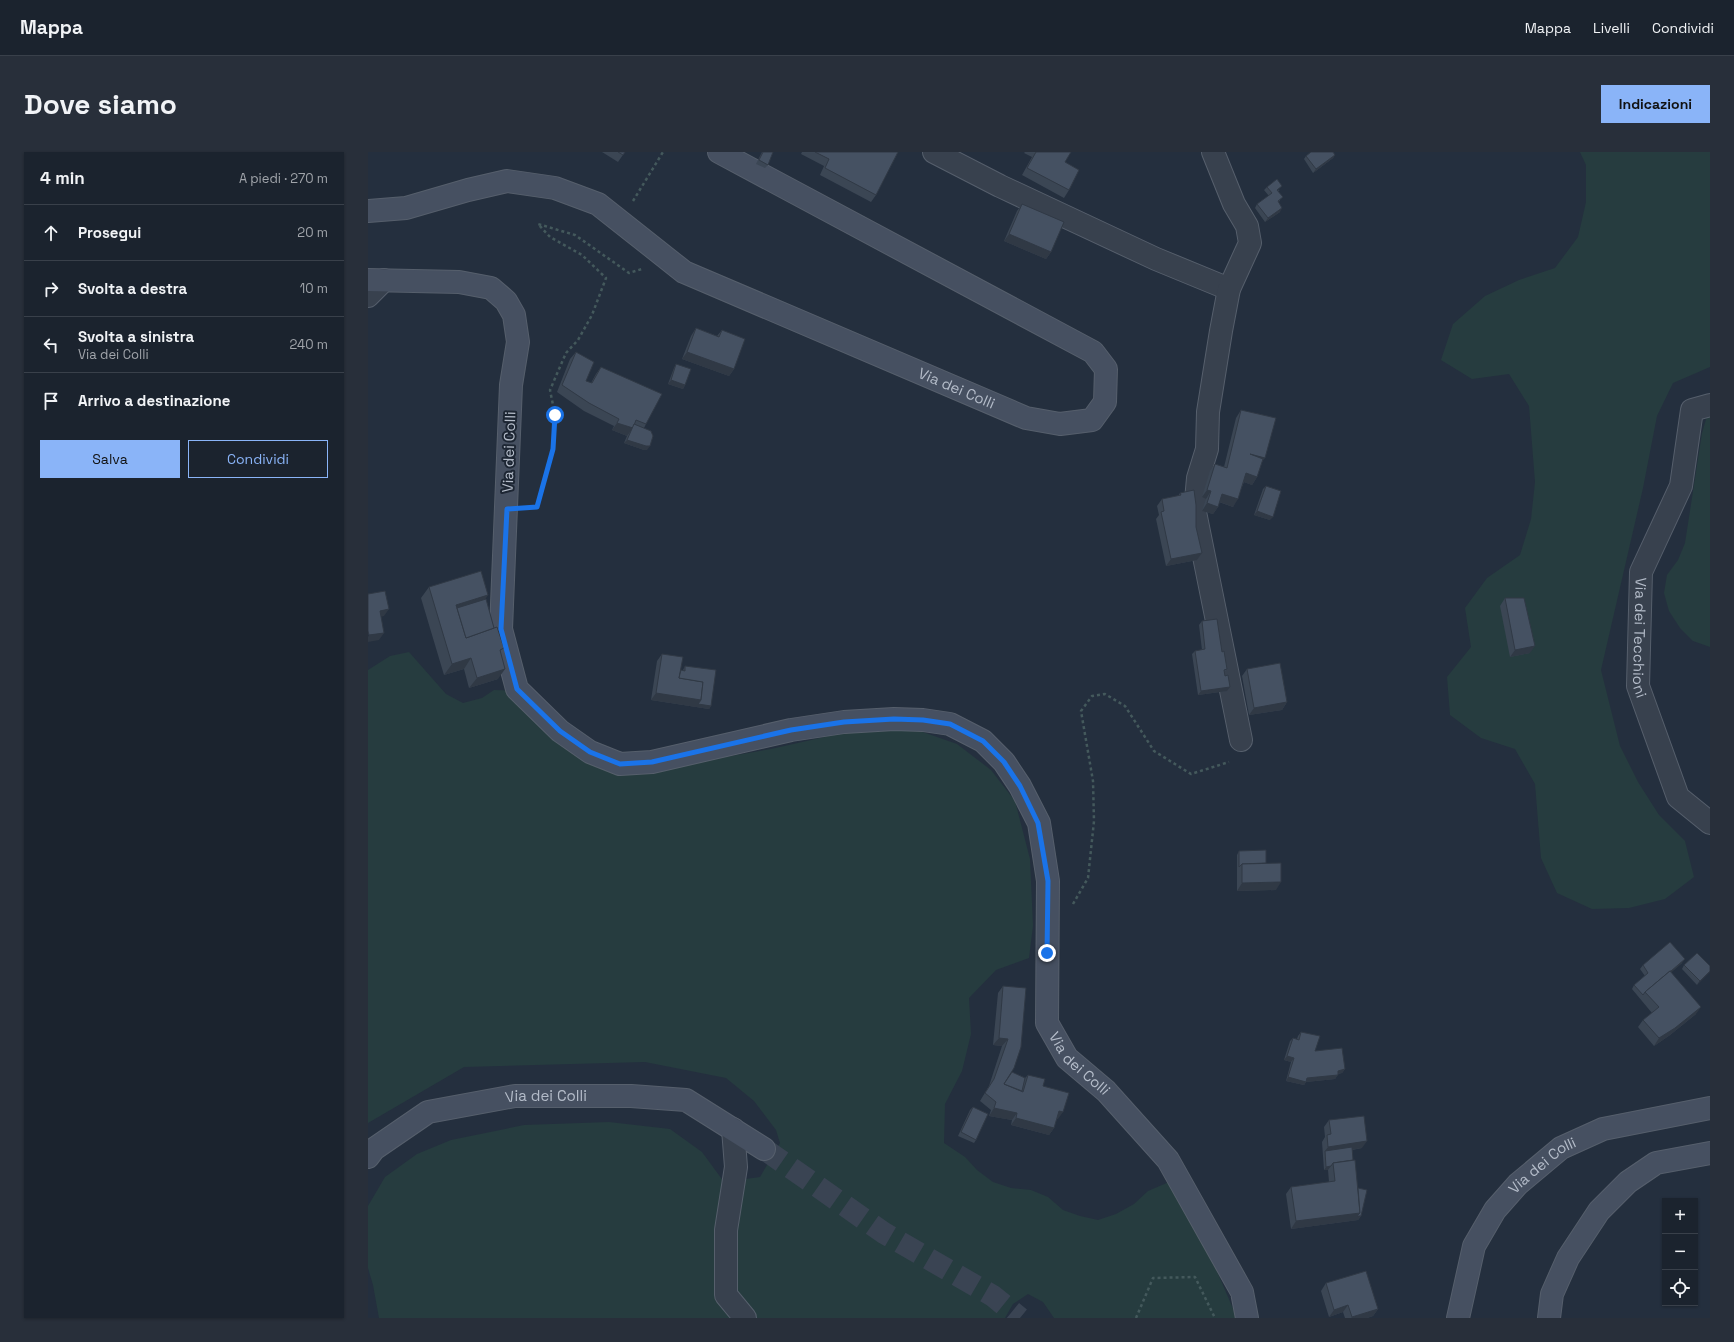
<!DOCTYPE html>
<html lang="it">
<meta charset="utf-8">
<style>
body{margin:0;font-family:"Space Grotesk",sans-serif;background:#282f3a;color:#f1f3f6}
.controls{position:absolute;right:12px;bottom:12px;display:grid;overflow:hidden;border-radius:0px;box-shadow:0 1px 3px #0004}
.controls button{width:36px;height:36px;display:grid;place-items:center;padding:0;border:0;border-bottom:1px solid #39404a;background:#1b232e;color:#f1f3f6;font:20px sans-serif}
.stop{position:absolute;width:12px;height:12px;margin:-9px;border:3px solid #1a73e8;border-radius:50%;background:#fff}
.stop.end{background:#1a73e8;border-color:#fff;box-shadow:0 1px 4px #0008}
.list{margin:0;padding:0;list-style:none}
h2{display:flex;justify-content:space-between;align-items:center;height:52px;margin:0;padding:0 16px;font-size:17px}
h2 small{font-size:13px;font-weight:400;color:#a0a4aa}
.list li{display:grid;grid-template-columns:26px 1fr auto;gap:12px;align-items:center;box-sizing:border-box;height:56px;padding:0 16px;border-top:1px solid #39404a}
.list b{display:block;font-size:15px;white-space:nowrap}
.list p{margin:0;font-size:13px;white-space:nowrap;color:#a0a4aa}
.list em{font-size:13px;font-style:normal;color:#a0a4aa}
.actions{display:flex;gap:8px;padding:12px 16px}
.actions a{flex:1;padding:9px 0;border:1px solid #8ab4f8;border-radius:0px;text-align:center;font-size:14px;color:#8ab4f8}
.actions .main{background:#8ab4f8;color:#111}
.icon{flex:none;width:22px;height:22px;fill:none;stroke:currentColor;stroke-width:2;stroke-linecap:round;stroke-linejoin:round}
.map{position:relative;flex:none;width:1342px;height:1166px;overflow:hidden;border-radius:0px}
header{display:flex;align-items:center;gap:24px;box-sizing:border-box;height:56px;padding:0 20px;background:#1b232e;border-bottom:1px solid #39404a}
header strong{font-size:19px}
nav{display:flex;gap:22px;margin-inline-start:auto;font-size:14px}
.intro{display:flex;align-items:center;justify-content:space-between;box-sizing:border-box;height:96px;padding:0 24px}
h1{margin:0;font-size:28px}
.button{padding:10px 18px;border-radius:0px;background:#8ab4f8;color:#111;font-size:14px;font-weight:700}
main{display:flex;gap:24px;padding:0 24px}
aside{flex:1;background:#1b232e;border-radius:0px;box-shadow:0 1px 3px #0004}
.map>svg:first-child{display:block}
.green{fill:#263c3f}
.lines{fill:none;stroke-linecap:round;stroke-linejoin:round}
.secondary-tunnel{stroke:#3a4453;stroke-width:22;stroke-dasharray:22 11;stroke-linecap:butt}
.street-casing{stroke:#565f6c;stroke-width:24}
.secondary-casing{stroke:#565f6c;stroke-width:24}
.path{stroke:#44595c;stroke-width:2.5;stroke-dasharray:3 3;stroke-linecap:butt}
.street{stroke:#38414e;stroke-width:22}
.secondary{stroke:#465061;stroke-width:22}
.wall{fill:#3b4654}
.shaded-wall{fill:#303945}
.building{fill:#455162;stroke:#303945}
.route{stroke:#1a73e8;stroke-width:5}
.labels{text-anchor:middle;stroke-width:4;stroke-linejoin:round;paint-order:stroke}
.street-label{font-size:15px;fill:#b4bcc9;stroke:#1d2633}
</style>
<header>
<strong>Mappa</strong>
<nav><a>Mappa</a><a>Livelli</a><a>Condividi</a></nav>
</header>
<div class="intro"><h1>Dove siamo</h1><a class="button">Indicazioni</a></div>
<main>
<aside>
<h2>4 min<small>A piedi · 270 m</small></h2>
<ul class="list">
<li><svg class="icon" aria-label="ahead" viewBox="0 0 24 24"><path d="M12 20V5M6 11l6-6 6 6"/></svg><div><b>Prosegui</b></div><em>20 m</em></li>
<li><svg class="icon" aria-label="right" viewBox="0 0 24 24"><path d="M7 20v-9h11M14 6l5 5-5 5"/></svg><div><b>Svolta a destra</b></div><em>10 m</em></li>
<li><svg class="icon" aria-label="left" viewBox="0 0 24 24"><path d="M17 20v-9H6M10 6l-5 5 5 5"/></svg><div><b>Svolta a sinistra</b><p>Via dei Colli</p></div><em>240 m</em></li>
<li><svg class="icon" aria-label="arrive" viewBox="0 0 24 24"><path d="M6 21V4h12l-3 4 3 4H6"/></svg><div><b>Arrivo a destinazione</b></div></li>
</ul>
<div class="actions"><a class="main">Salva</a><a>Condividi</a></div>
</aside>
<div class="map">
<svg width="1342" height="1166" viewBox="0 0 1342 1166">
<rect width="100%" height="100%" fill="#242f3e"/>
<g class="green">
<polygon points="1212,0 1342,0 1342,215 1305,231 1289,264 1275,336 1233,518 1252,594 1270,630 1291,663 1317,689 1326,725 1297,747 1261,756 1224,757 1189,741 1173,706 1167,632 1147,597 1113,586 1082,563 1079,525 1103,495 1097,456 1119,426 1152,403 1163,367 1167,330 1161,254 1141,222 1104,227 1073,208 1085,172 1117,144 1151,128 1187,116 1210,85 1218,50 1218,13"/>
<polygon points="1342,261 1342,495 1325,489 1312,476 1301,459 1296,441 1299,423 1310,408 1317,391 1334,281 1339,264"/>
<polygon points="41,500 78,542 95,551 114,546 126,538 159,539 240,605 289,617 403,597 492,577 549,578 589,592 623,618 647,649 662,707 665,774 661,806 628,818 601,846 603,882 594,919 577,952 576,991 597,1005 609,1018 625,1030 643,1036 663,1038 680,1045 695,1058 712,1064 730,1068 748,1062 766,1052 780,1039 801,1030 836,1089 869,1166 686,1166 675,1150 660,1142 645,1152 637,1166 11,1166 5,1133 0,1116 0,1054 17,1025 49,1002 83,988 156,973 241,970 302,977 334,1000 356,1030 392,1025 412,991 408,978 386,949 358,926 277,910 96,915 0,971 0,518 22,504"/>
</g>
<g class="lines">
<polyline class="secondary-tunnel" points="396,997 516,1081 625,1144 652,1166"/>
<g class="street-casing">
<g id="street">
<polyline points="566,0 632,34 788,107 861,137"/>
<polyline points="845,0 866,52 879,74 882,91 861,137 853,179 840,260 839,297 830,326 827,360 873,588"/>
<polyline points="0,144 16,128"/>
<path id="s1" d="M1342,253l-18,5 -11,76 -40,86 -3,114 40,111 32,26"/>
<polyline points="365,977 368,1015 358,1078 358,1143 377,1166"/>
</g>
</g>
<g class="secondary-casing">
<g id="secondary">
<path id="s2" d="M0,59l38,-3 62,-18 39,-9 48,7 43,16 86,68 342,146 34,6 32,-4 13,-18 1,-33 -13,-17 -374,-200"/>
<path id="s3" d="M0,128l91,2 32,6 15,13 8,14 4,27 -7,43 -10,244 16,60 43,42 30,21 30,12 32,-2 139,-32 53,-8 50,-3 29,1 27,4 33,17 21,21 16,24 19,37 9,58 -1,142 20,35 39,33 62,69 74,132 5,26"/>
<path id="s4" d="M0,1005l6,-8 54,-37 87,-16h116l55,4 78,49"/>
<path id="s5" d="M1090,1166l16,-72 21,-36 23,-26 43,-36 42,-19 107,-21"/>
<polyline points="1181,1166 1184,1142 1200,1106 1231,1059 1260,1030 1288,1011 1342,1001"/>
</g>
</g>
<g class="path">
<polyline points="265,49 295,0"/>
<polyline points="161,356 169,355 185,297 187,263 182,238 198,201 210,188 224,163 238,126 214,103 182,85 170,72 207,83 261,121 274,117"/>
<polyline points="705,752 720,726 726,669 725,629 713,559 724,544 737,542 757,554 786,599 823,622 861,610"/>
<polyline points="768,1166 785,1126 827,1125 847,1166"/>
</g>
<use href="#street" class="street"/>
<use href="#secondary" class="secondary"/>
</g>
<g class="wall">
<polygon points="234,0 257,0 250,10"/>
<polygon points="394,0 405,0 400,13 397,16 388,12"/>
<polygon points="434,0 530,0 508,43 503,50 452,23 456,14 433,2"/>
<polygon points="657,0 703,0 697,10 701,38 696,46 654,23 664,5 656,1"/>
<polygon points="967,3 965,6 945,21 936,7 938,4"/>
<polygon points="899,35 912,38 910,39 912,49 910,50 912,60 897,70 887,56 889,52 901,44 896,38"/>
<polygon points="654,52 683,100 678,107 636,89 649,59"/>
<polygon points="328,176 349,184 354,178 366,217 361,224 314,207 323,184"/>
<polygon points="208,200 218,229 223,231 228,222 233,215 278,272 276,276 279,298 276,298 256,291 259,284 244,278 246,274 216,259 189,240 202,207"/>
<polygon points="308,212 317,233 315,237 300,232 306,216"/>
<polygon points="873,258 894,310 889,325 884,333 876,330 865,355 851,350 850,355 845,362 834,359 838,347 834,345 842,319 847,312 856,315 868,266"/>
<polygon points="898,334 902,368 886,363 895,337"/>
<polygon points="812,341 828,375 834,401 829,408 798,414 788,367 791,363 789,354 794,347 810,344"/>
<polygon points="61,435 118,447 133,501 130,527 101,536 96,517 76,523 53,446"/>
<polygon points="1137,446 1162,501 1142,505 1132,454"/>
<polygon points="834,469 854,500 859,517 856,521 859,539 830,543 824,502 827,499 834,498 831,473"/>
<polygon points="294,502 313,518 315,518 317,514 343,554 341,557 283,548 289,509"/>
<polygon points="879,517 919,550 914,558 881,563 874,524"/>
<polygon points="871,699 898,711 908,738 869,739 869,703"/>
<polygon points="1314,811 1303,820 1328,862 1302,883 1286,894 1270,875 1275,868 1284,861 1264,837 1266,833 1277,824 1272,817 1275,813"/>
<polygon points="1316,813 1342,814 1329,833 1314,817"/>
<polygon points="635,834 644,920 657,926 660,923 675,934 690,967 688,967 686,976 681,983 643,973 644,968 621,964 623,958 612,949 621,934 634,894 625,893 630,841"/>
<polygon points="933,880 947,899 977,917 974,921 970,922 967,927 938,930 936,933 918,929 923,910 916,908 922,889 925,886 929,887 930,884"/>
<polygon points="605,955 608,988 606,991 590,984 602,958"/>
<polygon points="961,968 994,996 984,998 985,1008 993,1064 990,1068 923,1077 918,1042 923,1035 961,1030 960,1018 956,1018 954,990 957,985 956,975"/>
<polygon points="958,1131 1010,1157 1005,1164 999,1166 977,1166 975,1160 961,1165 953,1139"/>
</g>
<g class="shaded-wall">
<polygon points="967,3 965,6 945,21 948,17"/>
<polygon points="914,56 912,60 897,70 900,66"/>
<polygon points="641,82 683,100 678,107 636,89"/>
<polygon points="319,200 366,217 361,224 314,207"/>
<polygon points="303,228 317,233 315,237 300,232"/>
<polygon points="249,271 265,276 259,284 244,278"/>
<polygon points="259,288 282,294 279,298 276,298 256,291"/>
<polygon points="882,302 897,306 892,313"/>
<polygon points="878,321 889,325 884,333 873,329"/>
<polygon points="839,338 843,339 838,347 834,345"/>
<polygon points="854,342 870,347 865,355 849,349"/>
<polygon points="839,351 850,355 845,362 834,359"/>
<polygon points="889,359 905,365 902,368 886,363"/>
<polygon points="834,401 829,408 798,414 803,407"/>
<polygon points="120,443 113,454 87,462 88,453"/>
<polygon points="21,457 16,464 7,466 12,459"/>
<polygon points="16,481 11,488 0,490 0,485 1,483"/>
<polygon points="1167,494 1162,501 1142,505 1147,498"/>
<polygon points="103,506 96,517 76,523 84,512"/>
<polygon points="137,517 130,527 101,536 109,526"/>
<polygon points="862,535 859,539 830,543 833,539"/>
<polygon points="288,541 333,548 343,554 341,557 283,548"/>
<polygon points="919,550 914,558 881,563 886,556"/>
<polygon points="913,730 908,738 869,739 874,731"/>
<polygon points="1317,807 1314,811 1279,842 1278,841"/>
<polygon points="1342,819 1342,820 1329,833 1332,829"/>
<polygon points="1333,855 1328,862 1302,883 1286,894 1291,886"/>
<polygon points="631,886 640,887 634,894 625,893"/>
<polygon points="919,904 926,906 923,910 916,908"/>
<polygon points="977,917 974,921 967,922 970,919"/>
<polygon points="970,923 967,927 938,930 936,933 918,929 920,925 939,926"/>
<polygon points="626,956 649,961 644,968 621,964"/>
<polygon points="691,959 695,960 690,967 686,966"/>
<polygon points="648,966 686,976 681,983 643,973"/>
<polygon points="999,989 994,996 957,1002 957,999 960,995"/>
<polygon points="963,1014 960,1018 956,1018 958,1015"/>
<polygon points="992,1061 993,1064 990,1068 923,1077 928,1069"/>
<polygon points="980,1153 975,1160 961,1165 966,1158"/>
<polygon points="1010,1157 1005,1164 999,1166 983,1166 984,1165"/>
</g>
<g class="building">
<polygon points="250,0 257,0 255,3"/>
<polygon points="395,0 405,0 400,13 391,8"/>
<polygon points="447,0 530,0 508,43 457,16 461,7"/>
<polygon points="668,0 703,0 697,10 711,18 701,38 659,16"/>
<polygon points="943,0 965,0 967,3 948,17 938,4"/>
<polygon points="909,27 914,34 909,38 915,45 910,49 914,56 900,66 889,52 904,41 899,35"/>
<polygon points="654,52 696,70 683,100 641,82"/>
<polygon points="328,176 351,185 354,178 377,187 366,217 319,200"/>
<polygon points="208,200 226,210 218,229 224,231 233,215 294,242 278,272 268,268 265,276 249,271 251,267 221,251 194,233"/>
<polygon points="308,212 323,217 317,233 303,228"/>
<polygon points="873,258 908,266 897,306 882,302 895,307 889,325 878,321 870,347 854,342 850,355 839,351 843,339 839,338 847,312 859,316"/>
<polygon points="266,272 283,279 285,284 282,294 278,294 259,288"/>
<polygon points="898,334 913,339 905,365 889,359"/>
<polygon points="826,338 828,353 828,375 834,401 803,407 793,360 796,359 794,347 813,343 812,341"/>
<polygon points="113,419 120,443 88,453 98,486 129,475 136,496 132,498 137,517 109,526 103,506 84,512 61,435"/>
<polygon points="17,439 21,457 12,459 16,481 1,483 0,479 0,442"/>
<polygon points="1137,446 1156,446 1167,494 1147,498"/>
<polygon points="118,447 126,476 98,486 89,456"/>
<polygon points="849,467 854,500 856,499 859,517 856,518 857,524 860,523 862,535 833,539 827,499 837,497 834,469"/>
<polygon points="294,502 315,505 311,526 335,530 333,548 288,541"/>
<polygon points="912,511 919,550 886,556 879,517"/>
<polygon points="317,514 348,518 343,554 330,552 333,548 335,530 311,526 313,518 317,519"/>
<polygon points="898,698 898,711 874,712 871,715 871,699"/>
<polygon points="913,711 913,730 874,731 874,712"/>
<polygon points="1302,790 1317,807 1303,819 1302,819 1277,840 1275,843 1266,833 1280,821 1275,813"/>
<polygon points="1329,801 1342,814 1342,819 1332,829 1316,813"/>
<polygon points="1302,819 1333,855 1307,876 1291,886 1275,868 1291,855 1277,840"/>
<polygon points="635,834 658,836 653,895 646,916 636,932 655,940 660,923 677,927 675,934 701,941 695,960 691,959 686,976 648,966 649,961 626,956 628,950 617,941 626,927 640,887 631,886"/>
<polygon points="933,880 952,884 947,899 974,896 977,917 970,919 970,923 939,926 938,930 920,925 926,906 919,904 925,886 931,888"/>
<polygon points="644,920 657,926 654,939 636,932"/>
<polygon points="605,955 620,962 608,988 593,980"/>
<polygon points="996,964 999,989 960,995 959,983 963,982 961,968"/>
<polygon points="984,995 985,1008 965,1011 963,1014 958,1015 957,999"/>
<polygon points="987,1008 992,1061 928,1069 923,1035 967,1029 965,1011"/>
<polygon points="990,1036 999,1038 993,1064 989,1064 992,1061"/>
<polygon points="998,1119 1010,1157 984,1165 980,1153 966,1158 958,1131"/>
</g>
<g class="lines">
<polyline class="route" points="187,263 185,297 169,355 139,357 133,477 149,537 192,579 222,600 252,612 284,610 423,578 476,570 526,567 555,568 582,572 615,589 636,610 652,634 670,671 680,729 679,801"/>
</g>
<g class="labels">
<g class="street-label">
<text dy="5" stroke="none"><textPath href="#s2" startOffset="643">Via dei Colli</textPath></text>
<text transform="translate(141 300) rotate(-88)" y="5">Via dei Colli</text>
<text dy="5" stroke="none"><textPath href="#s1" startOffset="256">Via dei Tecchioni</textPath></text>
<text dy="5" stroke="none"><textPath href="#s3" startOffset="1391">Via dei Colli</textPath></text>
<text dy="5" stroke="none"><textPath href="#s4" startOffset="195">Via dei Colli</textPath></text>
<text dy="5" stroke="none"><textPath href="#s5" startOffset="181">Via dei Colli</textPath></text>
</g>
</g>
</svg>
<div class="controls">
<button>+</button>
<button>−</button>
<button><svg class="icon" aria-label="locate" viewBox="0 0 24 24"><circle cx="12" cy="12" r="6"/><path d="M12 2v4M12 18v4M2 12h4M18 12h4"/></svg></button>
</div>
<div class="stop" style="left:187px;top:263px"></div>
<div class="stop end" style="left:679px;top:801px"></div>
</div>
</main>
